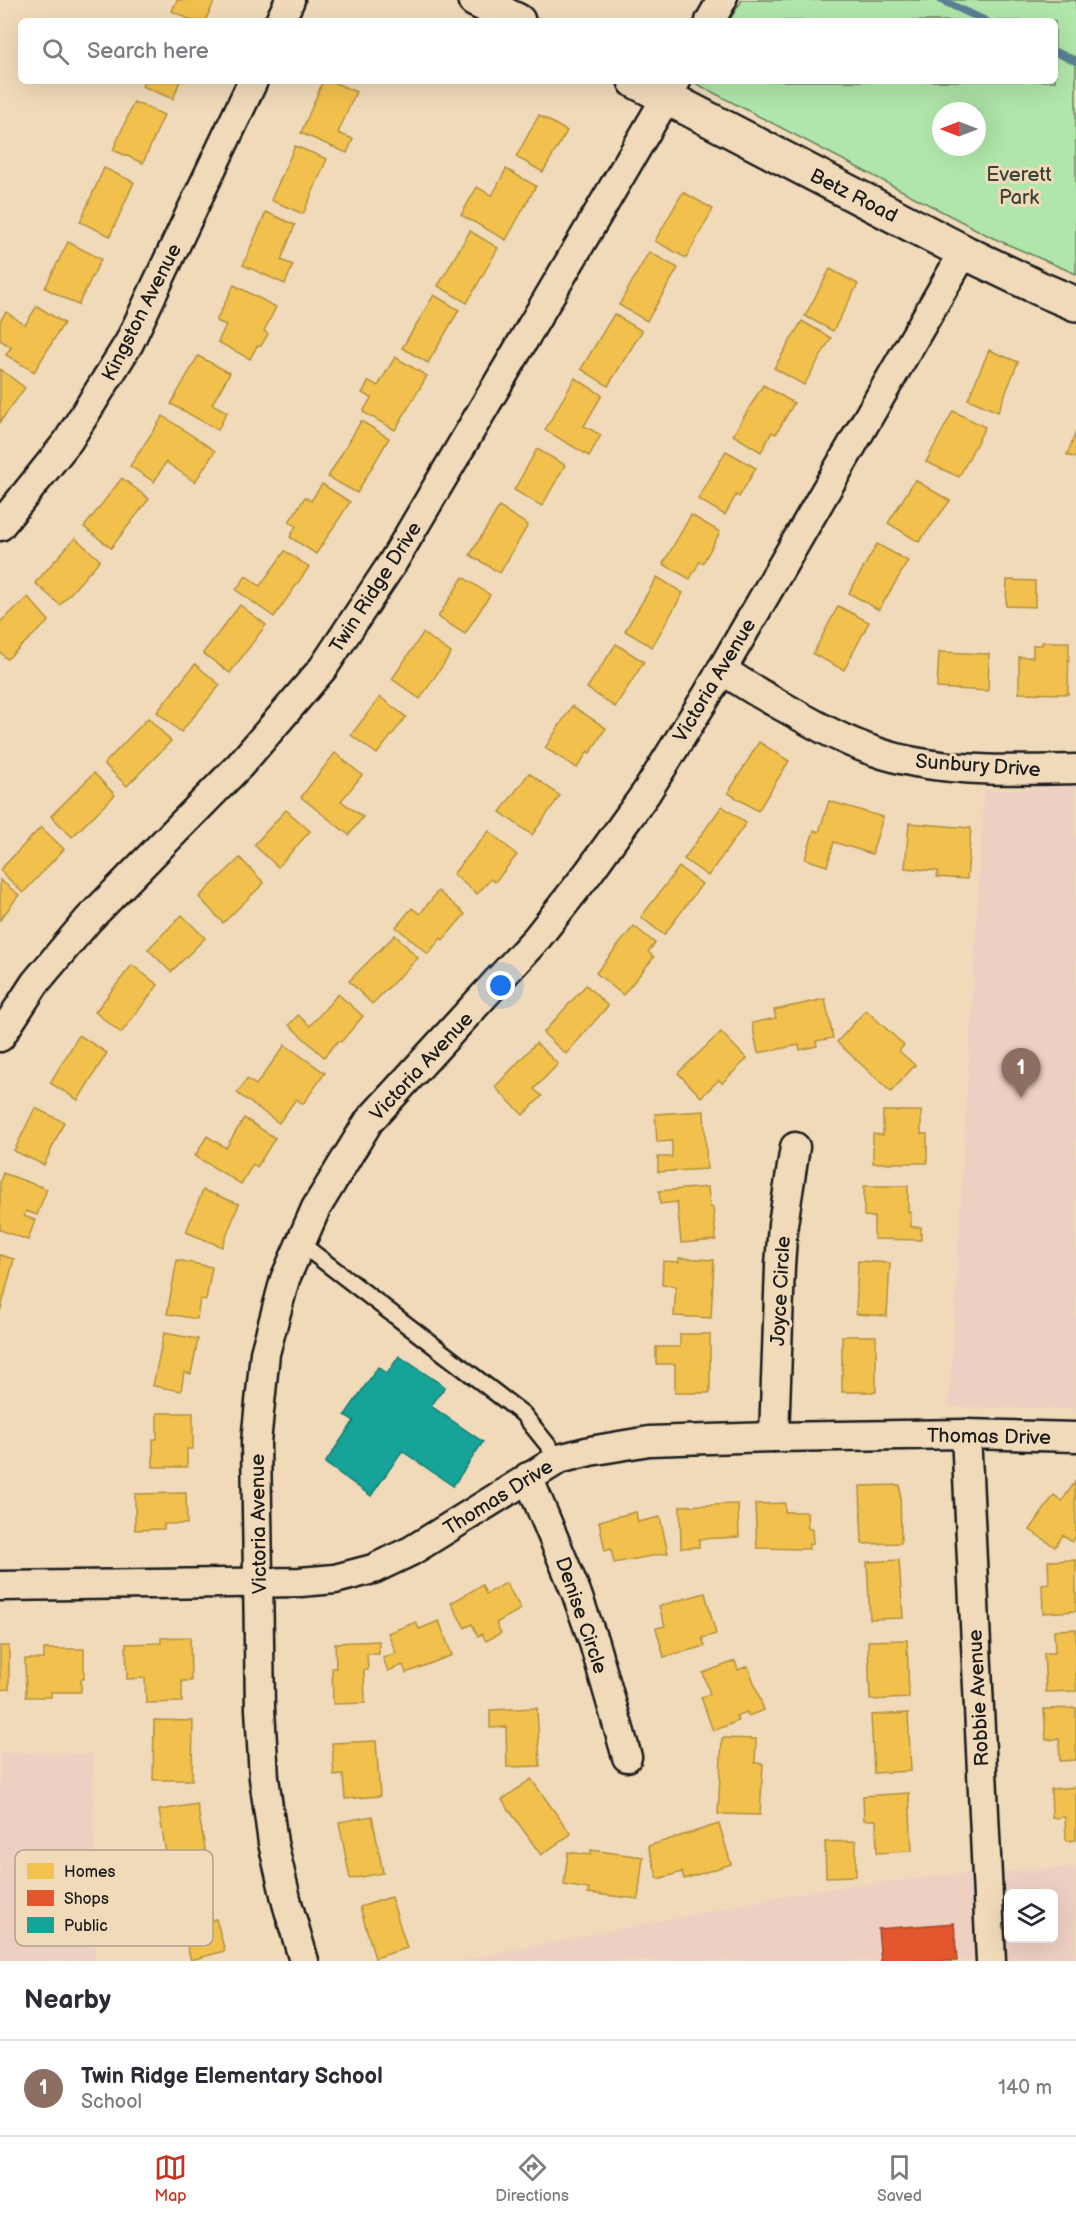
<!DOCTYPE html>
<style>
body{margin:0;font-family:"Balsamiq Sans",sans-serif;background:#f2f2f3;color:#2b2b33}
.controls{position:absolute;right:18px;bottom:18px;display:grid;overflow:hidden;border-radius:9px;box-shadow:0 6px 24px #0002}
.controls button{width:54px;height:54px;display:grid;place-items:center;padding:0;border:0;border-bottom:2px solid #e1e1e2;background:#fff;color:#2b2b33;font:30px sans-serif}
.compass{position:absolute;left:932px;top:102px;width:54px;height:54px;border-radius:50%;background:#fff;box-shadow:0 6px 24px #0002;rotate:270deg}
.you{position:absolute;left:501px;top:986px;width:21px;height:21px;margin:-15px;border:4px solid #fff;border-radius:50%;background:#1a73e8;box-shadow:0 0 0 9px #1a73e833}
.badge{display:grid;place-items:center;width:39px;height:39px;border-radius:50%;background:#c8321e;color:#fff;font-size:20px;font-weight:700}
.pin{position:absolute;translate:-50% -50px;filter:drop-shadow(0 2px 3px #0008)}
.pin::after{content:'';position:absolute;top:32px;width:21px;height:18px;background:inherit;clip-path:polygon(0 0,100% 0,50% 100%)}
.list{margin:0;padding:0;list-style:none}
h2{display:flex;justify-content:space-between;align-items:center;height:78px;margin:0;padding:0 24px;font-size:26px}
h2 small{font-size:20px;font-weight:400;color:#7c7c81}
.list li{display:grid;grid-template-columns:39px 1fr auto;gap:18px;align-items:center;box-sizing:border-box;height:96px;padding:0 24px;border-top:2px solid #e1e1e2}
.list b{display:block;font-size:22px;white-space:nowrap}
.list p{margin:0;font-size:20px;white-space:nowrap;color:#7c7c81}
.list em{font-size:20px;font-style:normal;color:#7c7c81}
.icon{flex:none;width:33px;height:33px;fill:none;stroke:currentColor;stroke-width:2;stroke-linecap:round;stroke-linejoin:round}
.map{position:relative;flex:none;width:1076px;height:1961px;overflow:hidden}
.search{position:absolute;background:#fff;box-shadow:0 6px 24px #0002;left:18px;right:18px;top:18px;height:66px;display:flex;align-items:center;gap:15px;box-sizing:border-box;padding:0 21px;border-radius:9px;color:#7c7c81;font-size:22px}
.sheet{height:174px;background:#fff}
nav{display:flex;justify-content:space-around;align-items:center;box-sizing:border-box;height:84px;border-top:2px solid #e1e1e2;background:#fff;font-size:16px;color:#7c7c81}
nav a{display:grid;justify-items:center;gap:3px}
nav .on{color:#c8321e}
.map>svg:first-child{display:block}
.built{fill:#eed0c3;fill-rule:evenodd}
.green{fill:#b0e6a9;stroke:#668162;stroke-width:1.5;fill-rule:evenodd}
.homes{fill:#f2c14e;stroke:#b2903f;stroke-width:1.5}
.shops{fill:#e4572e;stroke:#a84529;stroke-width:1.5}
.public{fill:#17a398;stroke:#187a73;stroke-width:1.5}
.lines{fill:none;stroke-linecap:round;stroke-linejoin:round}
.stream{stroke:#5a7f93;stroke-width:8}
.service-casing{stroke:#1c1c1c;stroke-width:20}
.minor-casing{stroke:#1c1c1c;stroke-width:33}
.tertiary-casing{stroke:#1c1c1c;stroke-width:38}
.service{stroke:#f0dab9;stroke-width:15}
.minor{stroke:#f0dab9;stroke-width:28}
.tertiary{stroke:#f0dab9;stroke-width:33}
.labels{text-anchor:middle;stroke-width:6;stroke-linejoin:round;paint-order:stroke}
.park-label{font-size:20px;fill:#3a4438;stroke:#f0dab9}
.street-label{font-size:20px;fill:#1c1c1c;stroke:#f0dab9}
.key{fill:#f0dab9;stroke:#b0a18a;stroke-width:1.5}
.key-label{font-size:16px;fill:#1c1c1c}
</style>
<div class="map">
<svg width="1076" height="1961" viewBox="0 0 1076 1961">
<rect width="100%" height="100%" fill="#f0dab9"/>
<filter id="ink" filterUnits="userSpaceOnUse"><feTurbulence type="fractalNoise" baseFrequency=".0167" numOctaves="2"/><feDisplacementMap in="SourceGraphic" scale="12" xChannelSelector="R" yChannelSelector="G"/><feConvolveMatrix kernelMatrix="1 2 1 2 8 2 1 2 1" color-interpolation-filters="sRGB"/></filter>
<g filter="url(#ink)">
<g class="built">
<polygon points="1076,769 1076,1409 949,1407 984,790 1043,789 1044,770"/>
<polygon points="0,1753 93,1754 95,1961 0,1961"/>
<path d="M1076,1867v94h-618l364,-72 128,-14zM1008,1894h46v44h-46z"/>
</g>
<path class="green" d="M742,0h334v274l-83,-36 -298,-155 2,-2h358v-60h-326zM941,111h36v36h-36z"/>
<g class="homes">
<polygon points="177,0 215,0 205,21 193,21 172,11"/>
<polygon points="144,81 180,81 173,99 142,86"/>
<polygon points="323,81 331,81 356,92 338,133 353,139 347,153 301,133"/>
<polygon points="134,102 164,115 143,163 113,150"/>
<polygon points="539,115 567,131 543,172 516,157"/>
<polygon points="295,146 327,159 303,214 271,200"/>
<polygon points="104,168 134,182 110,236 80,222"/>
<polygon points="506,169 536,186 506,240 461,215 477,187 492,196"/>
<polygon points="683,192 713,209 686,258 655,241"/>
<polygon points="266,212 295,225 281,260 293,265 285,284 243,265"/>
<polygon points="470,231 498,248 467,303 438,286"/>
<polygon points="68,242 101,259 78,305 45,288"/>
<polygon points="649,252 678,268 647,321 619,305"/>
<polygon points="830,269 858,284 833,331 805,316"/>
<polygon points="234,285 276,307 264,331 268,334 261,346 257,346 250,359 218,342 226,325 216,321"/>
<polygon points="434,295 459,310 428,363 402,348"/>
<polygon points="37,306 64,323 34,372 6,355 11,347 0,340 0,321 6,312 25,325"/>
<polygon points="614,314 642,331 608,386 581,369"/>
<polygon points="802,321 831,338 804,385 774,368"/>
<polygon points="989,350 1018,362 998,412 968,399"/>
<polygon points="198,356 230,373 212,404 227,412 218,430 171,404"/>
<polygon points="395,357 427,376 395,430 363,412 371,398 362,393 369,381 378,386"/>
<polygon points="0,369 25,388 0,422"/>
<polygon points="575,378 602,395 584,426 601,435 589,456 545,430"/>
<polygon points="763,385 794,403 776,434 772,432 761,452 733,435"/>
<polygon points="953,411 985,427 959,477 926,462"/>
<polygon points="163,416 215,451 195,482 166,462 154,482 130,466"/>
<polygon points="361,421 389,438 357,493 328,477"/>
<polygon points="1076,432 1076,458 1067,455"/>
<polygon points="537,449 565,465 542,506 514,490"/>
<polygon points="726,451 756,468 739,497 736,495 725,515 698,499"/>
<polygon points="122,478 149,499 111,548 84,527"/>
<polygon points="915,480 950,501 919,542 888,523"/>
<polygon points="322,484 350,502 316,554 290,537 296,526 289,522 305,497 311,501"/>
<polygon points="499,507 528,525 500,573 470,555"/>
<polygon points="691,515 720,532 703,563 700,561 690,579 663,564"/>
<polygon points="75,538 100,560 60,605 35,583"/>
<polygon points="877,544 908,561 879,610 849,593"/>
<polygon points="285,551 309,567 274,617 236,590 246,576 260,586"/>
<polygon points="463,577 490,595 465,634 438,617"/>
<polygon points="657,577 683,593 652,647 625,631"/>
<polygon points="1007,580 1035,581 1035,607 1006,606"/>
<polygon points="28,597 49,621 7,659 0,652 0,622"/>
<polygon points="240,605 266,625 230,673 203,653"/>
<polygon points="838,606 869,622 844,670 813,654"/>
<polygon points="423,633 451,653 420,699 392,679"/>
<polygon points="1042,642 1069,642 1068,694 1019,693 1019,657 1033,657 1033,645 1042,645"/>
<polygon points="616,644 644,662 615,707 587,688"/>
<polygon points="939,652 989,654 988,691 937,688"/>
<polygon points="195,664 220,685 181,732 157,712"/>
<polygon points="380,697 406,717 377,754 351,735"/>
<polygon points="572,706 606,728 590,753 588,751 577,768 545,748"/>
<polygon points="148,718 171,741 127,786 104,764"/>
<polygon points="759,742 789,761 758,811 728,793"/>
<polygon points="335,753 362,775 341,801 363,817 349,835 301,797"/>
<polygon points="94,773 115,795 72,837 51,816"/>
<polygon points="529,773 560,796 532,835 500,812"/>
<polygon points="829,801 883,817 872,854 834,842 827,866 805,859 814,830 819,832"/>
<polygon points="722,806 746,823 708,876 684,859"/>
<polygon points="286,810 310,831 278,867 254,845"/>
<polygon points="909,823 971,828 967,879 937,877 938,871 905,868"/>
<polygon points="41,827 64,849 23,893 0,870"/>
<polygon points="489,831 517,855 495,882 491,879 477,894 453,874"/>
<polygon points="240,858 264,883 223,923 199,897"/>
<polygon points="679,867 702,884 664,935 641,917"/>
<polygon points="0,880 19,895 0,920"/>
<polygon points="438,891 465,914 443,940 441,938 428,954 396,927 412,908 420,914"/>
<polygon points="182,915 205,938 171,972 148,949"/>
<polygon points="634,926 655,943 648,952 654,957 623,995 596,973"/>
<polygon points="395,935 418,958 372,1004 349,981"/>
<polygon points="132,965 158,985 121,1033 95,1012"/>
<polygon points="586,985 608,1006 566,1054 543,1033"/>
<polygon points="338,994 363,1016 341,1042 338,1041 324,1057 289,1025 298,1015 310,1026"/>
<polygon points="825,999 833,1038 816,1041 817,1046 800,1050 799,1045 758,1053 752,1023 776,1018 774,1010"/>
<polygon points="866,1010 904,1045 899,1051 915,1065 891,1092 837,1042"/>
<polygon points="721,1032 747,1059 722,1083 719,1080 701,1097 678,1073"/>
<polygon points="79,1035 107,1053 78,1100 50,1083"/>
<polygon points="536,1043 558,1064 534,1089 542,1096 523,1115 495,1087"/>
<polygon points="285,1045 325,1073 303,1104 296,1099 279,1123 237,1093 247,1079 256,1085"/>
<polygon points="35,1108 64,1122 44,1165 14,1151"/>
<polygon points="704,1111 707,1169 658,1172 658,1157 672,1157 672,1141 657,1142 655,1114"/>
<polygon points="883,1111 921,1111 921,1134 927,1134 927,1163 873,1163 873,1134 883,1135"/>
<polygon points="244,1118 275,1138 257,1167 253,1164 241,1184 195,1156 207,1136 226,1148"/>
<polygon points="3,1173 47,1189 37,1215 26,1211 24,1216 35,1220 28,1240 0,1230 0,1182"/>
<polygon points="864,1186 908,1186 908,1212 911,1212 911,1227 921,1227 921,1240 874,1239 874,1217 864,1216"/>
<polygon points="708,1187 710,1207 713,1207 716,1240 681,1243 677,1202 660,1204 659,1191"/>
<polygon points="203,1190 239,1204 222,1247 186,1232"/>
<polygon points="0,1255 14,1259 0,1312"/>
<polygon points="679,1258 714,1260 711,1318 674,1316 676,1286 662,1285 663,1261 679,1262"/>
<polygon points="177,1260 212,1267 206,1300 200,1299 197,1319 167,1314"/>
<polygon points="858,1261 890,1263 887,1316 856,1314"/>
<polygon points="164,1333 198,1339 191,1374 184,1372 181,1391 153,1386"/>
<polygon points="680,1334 710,1334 710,1393 675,1393 675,1364 656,1364 656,1347 680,1347"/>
<rect x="842" y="1336" width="34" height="56"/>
<polygon points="157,1413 193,1413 193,1449 187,1449 187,1467 153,1467 153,1439 157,1439"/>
<polygon points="1075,1482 1076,1536 1072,1542 1063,1535 1055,1547 1030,1530 1054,1495 1062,1501"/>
<polygon points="900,1485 901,1543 862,1544 860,1486"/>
<polygon points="186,1493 187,1524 164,1524 164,1529 135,1530 135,1494"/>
<polygon points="785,1503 785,1512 807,1512 808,1529 812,1529 813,1544 809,1544 809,1549 757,1548 755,1504"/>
<polygon points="738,1504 739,1537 699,1539 699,1547 681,1548 680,1506"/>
<polygon points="636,1512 638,1522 660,1517 668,1553 614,1563 611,1549 605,1551 599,1521"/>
<polygon points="899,1560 903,1618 870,1619 867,1562"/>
<polygon points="1076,1560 1076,1611 1043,1613 1042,1585 1049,1584 1048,1561"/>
<polygon points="506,1583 521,1609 496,1623 501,1633 486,1641 482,1634 478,1636 472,1624 465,1628 451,1603 482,1585 486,1594"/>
<polygon points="705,1593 716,1634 702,1638 705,1646 664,1657 656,1628 665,1626 659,1606"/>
<polygon points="439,1621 452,1655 406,1673 403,1665 388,1671 383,1658 396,1653 388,1633 416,1622 419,1629"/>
<polygon points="1076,1629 1076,1691 1046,1692 1044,1653 1055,1653 1054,1630"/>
<polygon points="190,1637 191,1681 182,1681 182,1702 146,1703 145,1678 127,1679 126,1644 161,1643 161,1638"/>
<polygon points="907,1640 909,1698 870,1700 868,1641"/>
<polygon points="379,1641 379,1654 367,1654 368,1670 364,1670 365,1703 333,1704 332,1668 336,1668 335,1643"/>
<polygon points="0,1646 9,1646 9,1689 0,1690"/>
<polygon points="44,1649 84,1649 84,1679 81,1679 81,1692 51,1692 51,1697 26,1697 25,1659 44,1659"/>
<polygon points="735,1661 738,1670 748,1666 764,1710 748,1716 747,1712 736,1716 738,1721 713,1731 701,1697 710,1694 703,1673"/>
<polygon points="537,1708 540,1766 507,1767 506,1727 490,1728 490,1710"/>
<polygon points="1076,1708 1076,1760 1060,1761 1059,1739 1046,1740 1044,1709"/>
<polygon points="908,1713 911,1771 874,1773 871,1715"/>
<polygon points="154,1720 193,1721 192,1780 153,1780"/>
<polygon points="722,1738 756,1739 755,1763 763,1764 760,1815 718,1814"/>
<polygon points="376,1741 380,1796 345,1799 343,1775 334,1776 332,1743"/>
<polygon points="531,1779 571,1834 541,1855 502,1800"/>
<polygon points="1076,1787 1076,1840 1066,1841 1065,1817 1052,1818 1051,1789"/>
<polygon points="909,1793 912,1851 877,1853 876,1820 864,1820 863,1796"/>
<polygon points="197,1804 207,1860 168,1867 159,1810"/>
<polygon points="372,1816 383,1873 350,1879 339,1822"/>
<polygon points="719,1824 731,1864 684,1879 682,1872 658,1879 648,1846"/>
<polygon points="856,1841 856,1876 826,1877 825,1842"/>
<polygon points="591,1850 643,1857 638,1899 588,1893 589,1889 564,1885 568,1852 591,1855"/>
<polygon points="206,1897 212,1920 216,1919 225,1951 191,1960 183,1931 180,1931 173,1906"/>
<polygon points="391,1897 407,1948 375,1958 360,1907"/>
</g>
<polygon class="shops" points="954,1923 957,1961 881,1961 878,1929"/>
<polygon class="public" points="399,1356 445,1387 431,1406 483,1442 453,1486 402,1451 371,1496 325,1463 354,1421 345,1415 378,1367 387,1374"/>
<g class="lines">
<g class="stream">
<polyline points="941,0 986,21"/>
<polyline points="1055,52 1076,61"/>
</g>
<g class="service-casing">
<polyline id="service" points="300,1243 523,1414 559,1459"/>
</g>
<g class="minor-casing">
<g id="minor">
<polyline points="280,21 290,0"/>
<polyline points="710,21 722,0"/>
<polyline points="0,526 68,441 129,343 253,81"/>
<path d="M722,669c21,16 44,28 67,41 40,23 80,44 126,52 52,10 108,8 161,7"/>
<polyline points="0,1037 35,983 88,920 240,765 323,668 393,562 676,81"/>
<polyline points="966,1434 991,1961"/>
<polyline points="774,1437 780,1266 783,1224 795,1147"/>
<polyline points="528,1477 576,1592 594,1643 627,1757"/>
<polyline points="0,1586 300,1582 335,1579 373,1569 411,1551 559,1459 590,1451 649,1441 774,1437 966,1434 1076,1437"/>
<polyline points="304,1961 287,1903 273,1843 264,1778 260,1709 256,1442 265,1353 285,1279 316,1208 369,1121 537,938 589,872 646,793 706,697 964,252"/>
</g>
</g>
<g class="tertiary-casing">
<g id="tertiary">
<polyline points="475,0 518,21"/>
<polyline points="635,81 964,252 1043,290 1076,304"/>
</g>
</g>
<use href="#service" class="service"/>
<use href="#minor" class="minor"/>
<use href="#tertiary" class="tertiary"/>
</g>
</g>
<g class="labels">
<g class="park-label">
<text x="1019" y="181">Everett<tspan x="1019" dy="23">Park</tspan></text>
</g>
<g class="street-label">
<text transform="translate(854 195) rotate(27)" y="7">Betz Road</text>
<text transform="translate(141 312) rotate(-63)" y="7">Kingston Avenue</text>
<text transform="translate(375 587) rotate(-57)" y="7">Twin Ridge Drive</text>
<text transform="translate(714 680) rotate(-59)" y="7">Victoria Avenue</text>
<text transform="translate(978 765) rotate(4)" y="7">Sunbury Drive</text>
<text transform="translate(421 1066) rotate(-47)" y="7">Victoria Avenue</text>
<text transform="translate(780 1291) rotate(-87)" y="7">Joyce Circle</text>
<text transform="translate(989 1436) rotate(1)" y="7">Thomas Drive</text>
<text transform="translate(498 1497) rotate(-32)" y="7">Thomas Drive</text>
<text transform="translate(258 1524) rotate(-91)" y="7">Victoria Avenue</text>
<text transform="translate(582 1615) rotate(71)" y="7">Denise Circle</text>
<text transform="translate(978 1698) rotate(-93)" y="7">Robbie Avenue</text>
</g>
</g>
<rect x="15" y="1850" width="198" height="96" rx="9" class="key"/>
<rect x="27" y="1863" width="27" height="16" fill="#f2c14e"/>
<rect x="27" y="1890" width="27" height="16" fill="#e4572e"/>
<rect x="27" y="1917" width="27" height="16" fill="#17a398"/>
<g class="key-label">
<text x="64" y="1877">Homes</text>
<text x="64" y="1904">Shops</text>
<text x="64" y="1931">Public</text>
</g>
</svg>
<div class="controls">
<button><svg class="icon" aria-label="layers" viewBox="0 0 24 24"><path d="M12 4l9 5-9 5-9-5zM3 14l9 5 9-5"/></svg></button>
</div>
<svg class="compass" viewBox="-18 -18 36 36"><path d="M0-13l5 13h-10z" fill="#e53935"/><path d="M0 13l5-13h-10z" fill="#7c7c81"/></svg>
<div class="you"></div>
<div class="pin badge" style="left:1021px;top:1098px;background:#8d6e63">1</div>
<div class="search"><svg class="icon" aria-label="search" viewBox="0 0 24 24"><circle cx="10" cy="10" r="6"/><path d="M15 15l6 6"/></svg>Search here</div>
</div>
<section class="sheet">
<h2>Nearby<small></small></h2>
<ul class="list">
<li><span class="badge" style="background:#8d6e63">1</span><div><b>Twin Ridge Elementary School</b><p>School</p></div><em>140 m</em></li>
</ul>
</section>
<nav>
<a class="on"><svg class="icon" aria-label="map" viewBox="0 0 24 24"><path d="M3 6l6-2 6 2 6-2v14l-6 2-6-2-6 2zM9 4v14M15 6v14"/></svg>Map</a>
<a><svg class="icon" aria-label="directions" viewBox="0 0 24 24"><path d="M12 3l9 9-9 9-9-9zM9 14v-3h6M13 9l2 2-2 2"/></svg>Directions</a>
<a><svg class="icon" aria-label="saved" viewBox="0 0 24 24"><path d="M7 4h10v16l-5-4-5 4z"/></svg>Saved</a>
</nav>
